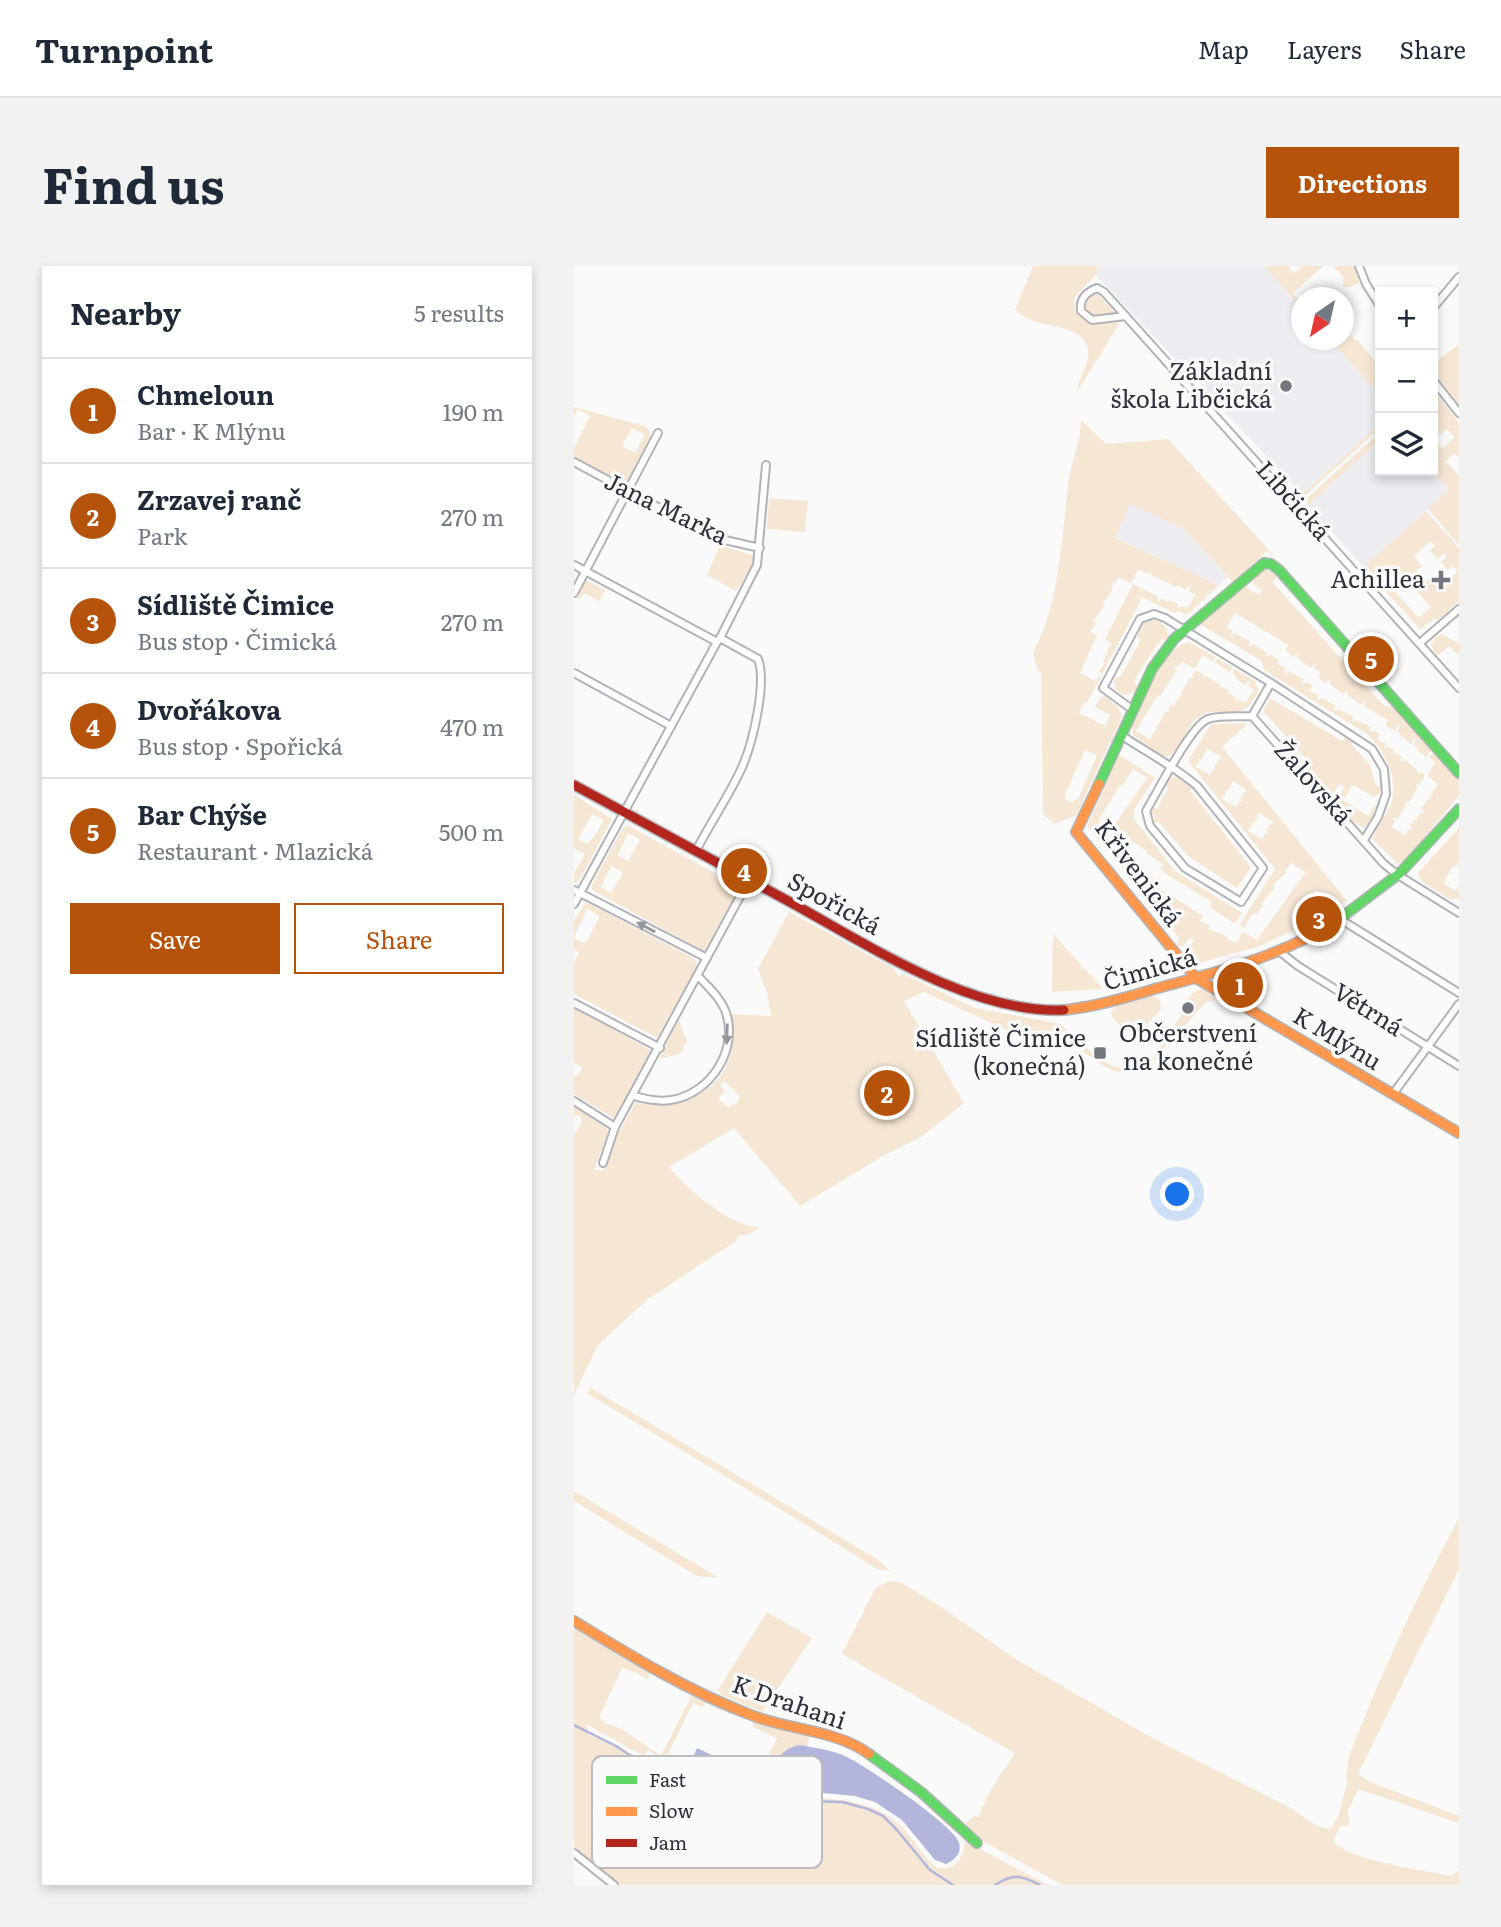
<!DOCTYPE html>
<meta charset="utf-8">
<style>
body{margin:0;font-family:Literata,serif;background:#f2f2f3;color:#1f2937}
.controls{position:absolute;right:21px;top:21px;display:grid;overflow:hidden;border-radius:0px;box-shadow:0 4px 10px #0003}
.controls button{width:63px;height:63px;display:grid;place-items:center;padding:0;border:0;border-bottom:2px solid #e0e1e3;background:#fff;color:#1f2937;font:35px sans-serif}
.compass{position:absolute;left:717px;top:21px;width:63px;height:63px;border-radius:50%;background:#fff;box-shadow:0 4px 10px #0003;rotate:214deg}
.you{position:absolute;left:604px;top:929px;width:24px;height:24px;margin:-18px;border:5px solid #fff;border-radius:50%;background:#1a73e8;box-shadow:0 0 0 10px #1a73e833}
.badge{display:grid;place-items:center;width:46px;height:46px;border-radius:50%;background:#b45309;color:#fff;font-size:23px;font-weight:700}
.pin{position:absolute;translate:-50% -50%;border:4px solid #fff;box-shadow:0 2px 7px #0006}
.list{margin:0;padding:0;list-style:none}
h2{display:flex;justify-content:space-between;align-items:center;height:91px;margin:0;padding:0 28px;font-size:30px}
h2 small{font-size:23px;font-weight:400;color:#747a83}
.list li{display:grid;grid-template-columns:46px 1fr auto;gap:21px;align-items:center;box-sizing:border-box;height:105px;padding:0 28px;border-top:2px solid #e0e1e3}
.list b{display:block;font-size:26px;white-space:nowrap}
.list p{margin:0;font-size:23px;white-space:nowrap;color:#747a83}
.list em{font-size:23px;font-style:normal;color:#747a83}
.actions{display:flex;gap:14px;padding:21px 28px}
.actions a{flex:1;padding:16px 0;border:2px solid #b45309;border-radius:0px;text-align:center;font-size:24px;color:#b45309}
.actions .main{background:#b45309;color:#fff}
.icon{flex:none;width:38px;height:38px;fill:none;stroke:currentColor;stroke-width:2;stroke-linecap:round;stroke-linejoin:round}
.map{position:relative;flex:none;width:885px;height:1619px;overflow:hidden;border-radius:0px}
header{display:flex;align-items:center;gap:42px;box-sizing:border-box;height:98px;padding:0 35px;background:#fff;border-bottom:2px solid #e0e1e3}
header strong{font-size:33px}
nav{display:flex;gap:38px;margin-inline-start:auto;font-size:24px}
.intro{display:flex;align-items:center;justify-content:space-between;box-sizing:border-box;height:168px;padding:0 42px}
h1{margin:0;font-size:49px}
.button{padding:18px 32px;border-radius:0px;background:#b45309;color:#fff;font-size:24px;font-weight:700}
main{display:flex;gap:42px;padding:0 42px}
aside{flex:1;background:#fff;border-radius:0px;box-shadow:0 4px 10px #0003}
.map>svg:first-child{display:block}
.built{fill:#ececf1}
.green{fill:#f6e7d4;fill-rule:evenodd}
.water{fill:#b3b5dd}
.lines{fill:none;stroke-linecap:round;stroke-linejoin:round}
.stream{stroke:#b3b5dd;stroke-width:2.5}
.street-casing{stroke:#b2b3b9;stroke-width:10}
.fast-casing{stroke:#b2b3b9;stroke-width:12}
.slow-casing{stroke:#b2b3b9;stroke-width:12}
.jam-casing{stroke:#b2b3b9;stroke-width:12}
.street{stroke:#fefefe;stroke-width:6}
.fast{stroke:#63d668;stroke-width:9}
.slow{stroke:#ff974d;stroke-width:9}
.jam{stroke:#b3261e;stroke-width:9}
.oneway{fill:#96979d}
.poi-dot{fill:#75777e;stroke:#fafafa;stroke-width:2.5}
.labels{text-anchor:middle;stroke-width:7;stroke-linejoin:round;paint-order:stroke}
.poi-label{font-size:24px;fill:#2e303c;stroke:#fafafa;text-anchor:end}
.street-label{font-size:24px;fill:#2e303c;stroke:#fafafa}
.key{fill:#fafafa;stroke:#bdbdc1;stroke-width:2}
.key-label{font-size:19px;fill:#2e303c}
</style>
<header>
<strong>Turnpoint</strong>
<nav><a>Map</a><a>Layers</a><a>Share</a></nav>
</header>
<div class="intro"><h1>Find us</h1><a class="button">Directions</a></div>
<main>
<aside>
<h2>Nearby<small>5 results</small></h2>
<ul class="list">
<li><span class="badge">1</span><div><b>Chmeloun</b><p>Bar · K Mlýnu</p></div><em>190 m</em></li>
<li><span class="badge">2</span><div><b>Zrzavej ranč</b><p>Park</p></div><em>270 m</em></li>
<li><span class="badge">3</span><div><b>Sídliště Čimice</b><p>Bus stop · Čimická</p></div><em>270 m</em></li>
<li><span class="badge">4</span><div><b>Dvořákova</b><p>Bus stop · Spořická</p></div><em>470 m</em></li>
<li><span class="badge">5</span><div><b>Bar Chýše</b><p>Restaurant · Mlazická</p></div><em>500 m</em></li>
</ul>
<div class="actions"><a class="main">Save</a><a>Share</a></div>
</aside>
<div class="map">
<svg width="885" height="1619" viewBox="0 0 885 1619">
<rect width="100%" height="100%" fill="#fafafa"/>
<g class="built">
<polygon points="523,0 690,0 727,42 727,74 756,74 806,129 806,158 730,225 725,225 522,9"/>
<polygon points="806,174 806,205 858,205 875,224 790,301 734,239"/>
<polygon points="556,237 609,262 654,311 645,319 540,271"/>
</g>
<g class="green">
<path d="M459,0h64l-1,9 -22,23 1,14 14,11h31l-45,72c3,-13 11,-25 13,-37 4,-30 -33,-30 -54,-37 -7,-2 -13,-7 -19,-11z"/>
<polygon points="690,0 714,0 720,7 729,0 749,0 719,27 727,37 727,42"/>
<polygon points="759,0 781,0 785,9 784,17 777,21 769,21 769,10"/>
<path d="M524,28l18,20c-13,2 -27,6 -32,-8l4,-10z"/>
<polygon points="770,61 781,74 783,73 803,98 800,100 806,107 806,129 756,74 769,74"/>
<polygon points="885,78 885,139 859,105 859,98"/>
<polygon points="859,123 885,157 885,192 881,187 872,195 885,210 885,279 854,243 875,224 858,205 859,172 868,183 881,171 873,163 866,169 861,163 859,165 859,151 862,147 859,143"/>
<path d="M0,141l70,19 6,5 1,8 -21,40 -9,3 -47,-24v-10l16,-32 -12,-7 -4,7zM58,162l13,7 -10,18 -13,-7z"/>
<path d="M507,154l25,24 62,-5 107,118 -8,-6 -34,31 -50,-54 -53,-24 -15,34 104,47 -32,30 -9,-4 -4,2 -34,-17 1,4 -54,103 -3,-1 -5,11 26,13 5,-11 -15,-8 5,-9 5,-2 13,11 4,9 -10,23 1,3 -3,-1 -33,74 -23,9 -11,-10 -2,-142h-3l-5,-20c27,-45 29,-122 36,-174 3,-19 12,-37 12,-58zM565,303l9,5 4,-2 -1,3 16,8 3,-2 -1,3 6,3 2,-2 9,5 2,-4 2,1 -1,4 6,4 -7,13 -7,-2 -2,3 -2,-1 2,-4 -10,-4 -1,2 -7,-3 -2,3 -2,-1 2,-4 -16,-8 -2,4v-5l-8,-4 -28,55 7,5 -6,8 3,3h-3l-3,6 2,2 -6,8 3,3 -7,7 -15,-8 17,-38 -7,-3 6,-9 -3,-2 12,-16 -3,-3c7,-3 11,-14 11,-20l2,1 3,-6 13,6zM511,484l12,5 -19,44 -8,3 -5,-3v-5z"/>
<polygon points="806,158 806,162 727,233 719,225 725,220 731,225"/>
<polygon points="806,166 806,174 734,239 731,234"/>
<polygon points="195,232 234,235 231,266 193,263"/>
<path d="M852,245l33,37v53l-20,18h-4l-15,10 -56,-62zM857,275l4,5 -5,4 8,9 6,-6 3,3 -6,6 7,8 5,-4 5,5 -17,15 -9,-9 -6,5 -4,-3 -9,8 18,20 -12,11 -24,-26 12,-11 3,3 9,-9 -3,-4 6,-5 -8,-10z"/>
<polygon points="146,279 180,290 178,300 162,325 133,309"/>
<path d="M691,303l12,6 -4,8 111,123h8l67,72v17l-51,63 -10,6 -25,-24c1,-11 10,-20 15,-30 14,-25 -2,-59 -21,-76l-103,-64 -2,-9 -64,-38 43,-39 18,11 3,-5 -7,-4 -3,-8 6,-7zM661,347l53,32 -3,5 9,7 2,-3h2l-1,4 14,10 3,-4 2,1 -2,3 6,4 -2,5 8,7 2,-4 3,1 -2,3 15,10 2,-3h2l-1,4 14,10 3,-4 2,1 -2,4 24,14 -3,5 10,6 3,-6 2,1 -3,6 14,12 3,-6 2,1 -3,6 6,4 -1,2 9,6 3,-6 3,1 -4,6 6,4 -8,14 11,8 -6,8 1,4 -2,-1 -10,14 3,2 -1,3 -2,-1 -12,13 3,2 -1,2 -2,-1 -5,6 -12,-8 3,-6 -2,-2 1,-2 3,2 10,-15 -2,-2h4l9,-15 -2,-2 1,-2 3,2 5,-10 -4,-3 -2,3 -2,-2 1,-2 -14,-12 -1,3 -3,-2 2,-3 -9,-5 1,-2 -6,-4 -1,2 -3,-1 2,-3 -9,-5 3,-5 -7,-4 -1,2 -3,-1 2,-4 -15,-7 -2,2 -2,-2 2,-3 -16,-8 -2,2 -2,-2 2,-3 -15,-8 -2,2 -2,-1 1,-4 -9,-4 3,-5 -6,-4 -2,2 -2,-1 2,-4 -16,-8 -1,3 -3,-2 2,-4 -9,-4 2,-4 -9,-6 -2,3 -2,-2 1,-2 -14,-9 -2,2 -3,-1 2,-3 -15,-9 -1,2 -3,-1 1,-3 -5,-4z"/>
<polygon points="12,314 31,324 25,335 10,327 6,333 3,332"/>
<path d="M576,354c10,0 19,6 18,17l-3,3 -3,-1 -17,23 -11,20 4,5 -2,5 -12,3 -9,-6 -1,-10 7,-3 19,-35 -3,-6 6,-11z"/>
<polygon points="868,368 885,378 885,386 883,388 875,380 863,390 857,379 861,372"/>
<path d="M616,376l65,39 4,9c-18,40 -38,12 -60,27 -15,10 -17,39 -36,40l-30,-22 -1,-8c10,-22 32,-83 58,-85zM629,389l9,6 3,-4 2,1 -3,4 15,10 3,-4 2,1 -2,4 5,4 -1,2 9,6 3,-4 2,1 -2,4 6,4 -9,13 -6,-3 -4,2 2,-4 -9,-5 1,-3 -6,-3 -4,2 2,-4 -15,-9 -3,3v-5l-7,-4 -4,6 2,2h-4l-9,15 2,2 -3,1 -6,9 -3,-1 -3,5 2,2 -4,1 -9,15 1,3 -2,-1 -6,10 -14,-8 6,-10 -1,-3 2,1 10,-16 -1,-3 2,1 4,-6 2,1 6,-9 -2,-2h3l10,-15 -3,-2 1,-2 3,1 4,-6 12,8z"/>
<path d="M696,432l72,43 6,-5 4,3v6l18,20 6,21h4v8l-6,3 -21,-12 -10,15 25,16 7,-11 1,1c-3,39 -25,16 -38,-1v-7l6,-11 -4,-3 -7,9 -5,1 -23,-24 1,-11 -43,-48z"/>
<path d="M674,457l-26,24 126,155h-4l-37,27 -17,3 -33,15 -65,18 -5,-12 7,-13 -4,-3 -7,10 -6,-1 2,-8 -92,-112 32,-71 36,23 -21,32v9l41,52 67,42 -7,11 -25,-17 2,-5 -46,-28 -6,-5 3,-5 -17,-11 1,-2 -17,-11 1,-2 -18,-11 34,-49 -14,-9 -11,17 -2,-1 -22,36 12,8 -7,12 18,11 -1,2 17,11 -1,3 17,10 -2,5 52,33 -3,5 10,5 -1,3 19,8 -1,2 9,4 7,-11 14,8 49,-68 -15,-9 -6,8 2,1 -14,13 1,4 -13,15 2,2 -6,8 -4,-1 -9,15 -5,-4 2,-1 34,-54 -87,-108 23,-37zM633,483l14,8 -7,9 2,4 -2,-1 -4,6 -14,-8 4,-6 -2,-2h4zM659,515l14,9 -7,8 3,3h-3l-4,6 -14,-8 4,-6 -1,-3 3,1zM685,547l14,9 -7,8 3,3h-3l-4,6 -14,-8 4,-6 -1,-3 3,1zM742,624l11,6 -15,25 -9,-3 -2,-4z"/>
<polygon points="605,511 620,521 616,525 676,600 676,603 663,622 614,590 585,556 578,556 578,554 581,553 580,548 576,549 576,545 579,542 583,542 594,523 591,517 597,512"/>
<path d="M0,529l38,24 -33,62 -5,2v-10l11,-19 -11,-6zM18,548l12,6 -10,17 -7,7 -9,-5z"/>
<path d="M53,559l111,61v4l-34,61 -112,-61v-5l30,-56zM54,567l12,7 -12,21 -10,-6zM37,600l11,5v4l-11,18 -10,-6z"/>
<polygon points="885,562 885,596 882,601 879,600 869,617 882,625 885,620 885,632 877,634 848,616 844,607"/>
<polygon points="12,636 121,693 123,700 83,772 0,728 0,697 5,686 0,683 0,672 10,677 13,675 25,652 25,649 13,643 0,671 0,654"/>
<path d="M215,646l104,56 6,8 4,-2 72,34 86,16 32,30 19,12 17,3 15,-2 7,-5 33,-51 4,2 4,-9 -4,-2c2,-9 8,-12 16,-13l13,10 -12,4 -61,68c-53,14 -64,-51 -118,-32l-102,-47 -20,9 60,102 -43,34 -38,19 -83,50 -66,-78 -65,39c17,22 63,61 91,60l-10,7 -12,2 -2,5 -88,58 -46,42 -6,8 -22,46v-260l9,-15 -3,-2 1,-2 -7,-1v-8l32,21 2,4 -14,37 9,2 12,-41 6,-1 15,-27c60,12 108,-24 95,-88l40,2 -4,-23 -9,-24zM150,815l16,15 -4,9 -3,-1 -4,4 -11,-9 7,-8 -5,-6z"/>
<polygon points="479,668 529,723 478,726"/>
<path d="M579,730l7,5 1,8 -19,20 -9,2c-9,-4 -21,-8 -22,-19l6,-7z"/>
<polygon points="0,741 76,784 76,788 41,853 0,828 0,810 4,809 8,802 0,796"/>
<polygon points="105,754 113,775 106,788 85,793"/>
<path d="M17,1122l289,173 10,10 -13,-2c-96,-61 -194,-117 -290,-176z"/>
<polygon points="0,1225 145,1312 123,1310 0,1235"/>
<path d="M885,1252v51l-101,205 10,7 91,35v7l-101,-34 -11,24 3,6 -3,7h-7l-7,15c17,20 90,29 118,35l8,-6v15h-397l-81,-45 -16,-17 10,-7 3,1 12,-26 25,-38 -173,-99 33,-65 13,-8 12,1 38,23 79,55 139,80 133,67 26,18 12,4 4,-1 8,-13 8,-33 -1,-7 3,-19c32,-82 68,-161 110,-238z"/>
<polygon points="193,1346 238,1372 188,1446 148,1429 144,1424"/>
<path d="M0,1359l77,48 -4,7 -10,-7 -15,-5 -23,49 8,7 15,5 39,27 31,-61 30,15 4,-4 84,30 -3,11 -8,-2 -17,44 8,2v5c41,3 82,1 113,32 12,13 21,31 36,41 18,0 25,-12 26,-28l83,44h-429l-45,-38zM119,1437l9,4 3,-4 17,8 7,-2 23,10 1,8 24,11 -28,56 -82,-38zM12,1458l58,32 4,-6 15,9 -2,8 -71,-32z"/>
</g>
<g class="water">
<path d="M226,1479c15,3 33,5 47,12 19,9 109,70 112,86 3,10 -4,17 -13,21l-11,-4 -33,-40 -27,-18 -20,-6 -73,-7 -8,-9c-2,-18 8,-32 26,-35z"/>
<polygon points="123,1482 150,1495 146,1505 119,1492"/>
</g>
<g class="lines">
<g class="stream">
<polyline points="0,1459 42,1480 71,1499 156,1526 184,1534 268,1536 294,1543 309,1550 323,1564 356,1604 379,1619"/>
<path d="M421,1619c19,-12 25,-10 45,0"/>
</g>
<g class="street-casing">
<g id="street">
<polyline points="785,0 792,18 806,40"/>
<polyline points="859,42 885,11"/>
<path d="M552,50l-34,4 -11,-9c-2,-13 6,-19 16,-23l7,4 355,396"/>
<polyline points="859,114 885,147"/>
<polyline points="0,196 142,272 186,282"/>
<polyline points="0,299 143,376"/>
<polyline points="0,327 84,167"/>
<polyline points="146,372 183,299 192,199"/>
<polyline points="846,377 885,343"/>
<polyline points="0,407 97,460"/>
<polyline points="559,444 529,422 566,353 580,348 591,352 697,417 798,483 810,503 812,528 804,551 790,574"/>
<polyline points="678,450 697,417"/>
<path d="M547,469c25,17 53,31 76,51l66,82 -22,34 -56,-34 -35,-42 -4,-15c11,-18 45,-86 62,-92 12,-4 30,-2 44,-3l132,148 14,11 61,38"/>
<path d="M122,585c14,-28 35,-58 47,-86 10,-24 24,-82 15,-106l-38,-21 -3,4"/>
<polyline points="0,624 133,692"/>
<polyline points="0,638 143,376"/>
<polyline points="766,653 885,727"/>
<polyline points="705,685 724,700 885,800"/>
<polyline points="0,737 86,782"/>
<polyline points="819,828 885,738"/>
<path d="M60,830c12,3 24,6 37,4 40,-6 69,-52 54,-90 -6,-14 -17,-23 -27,-34"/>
<polyline points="0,835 41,861"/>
<polyline points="29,897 41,861 175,614"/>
<polyline points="0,1587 40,1619"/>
</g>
</g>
<g class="fast-casing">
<g id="fast">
<polyline points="525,518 578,403 600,373 690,297 697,298 705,304 885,507"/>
<polyline points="764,654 826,607 885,543"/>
<polyline points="295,1488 347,1526 403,1577"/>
</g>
</g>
<g class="slow-casing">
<g id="slow">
<polyline points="525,518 502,566 622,712 885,867"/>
<path d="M490,744c32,-3 63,-13 94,-22 63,-17 125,-32 180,-68"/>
<path d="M0,1355c57,35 114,70 177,94 37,15 86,15 118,39"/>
</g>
</g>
<g class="jam-casing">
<path id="jam" d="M0,519c72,39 144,78 216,117 78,43 182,112 274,108"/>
</g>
<use href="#street" class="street"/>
<use href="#fast" class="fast"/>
<use href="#slow" class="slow"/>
<use href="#jam" class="jam"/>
</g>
<defs><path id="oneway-solid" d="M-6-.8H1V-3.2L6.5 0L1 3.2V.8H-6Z" transform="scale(1.75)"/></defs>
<g class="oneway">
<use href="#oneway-solid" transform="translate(72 661) rotate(-152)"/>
<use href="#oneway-solid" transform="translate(153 768) rotate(92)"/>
</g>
<g class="poi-dot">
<circle cx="712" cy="120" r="7"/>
<path d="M863.5 303.5h7v7h7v7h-7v7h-7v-7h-7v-7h7z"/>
<circle cx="614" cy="742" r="7"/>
<rect x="519" y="780" width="14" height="14" rx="3.5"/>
</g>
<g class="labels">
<g class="poi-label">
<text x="698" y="114">Základní<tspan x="698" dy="28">škola Libčická</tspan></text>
<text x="851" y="322">Achillea</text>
<text x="614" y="776" text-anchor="middle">Občerstvení<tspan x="614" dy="28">na konečné</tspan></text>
<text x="512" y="781">Sídliště Čimice<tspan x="512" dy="28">(konečná)</tspan></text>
</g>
<g class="street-label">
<text transform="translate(719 235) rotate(48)" y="8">Libčická</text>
<text transform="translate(92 243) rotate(26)" y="8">Jana Marka</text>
<text transform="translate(739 517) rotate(48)" y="8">Žalovská</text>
<text transform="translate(564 607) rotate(53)" y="8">Křivenická</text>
<text transform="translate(260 638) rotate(29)" y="8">Spořická</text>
<text transform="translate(576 704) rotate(-16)" y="8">Čimická</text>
<text transform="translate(794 744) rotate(32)" y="8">Větrná</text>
<text transform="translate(763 773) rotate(31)" y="8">K Mlýnu</text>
<text transform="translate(215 1437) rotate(19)" y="8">K Drahani</text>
</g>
</g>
<rect x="18" y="1490" width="230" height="112" rx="10" class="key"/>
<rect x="32" y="1510" width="31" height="8" fill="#63d668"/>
<rect x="32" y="1541" width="31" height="9" fill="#ff974d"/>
<rect x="32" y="1573" width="31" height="8" fill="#b3261e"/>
<g class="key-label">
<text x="75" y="1521">Fast</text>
<text x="75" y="1552">Slow</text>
<text x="75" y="1584">Jam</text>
</g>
</svg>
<div class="controls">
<button>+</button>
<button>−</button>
<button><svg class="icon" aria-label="layers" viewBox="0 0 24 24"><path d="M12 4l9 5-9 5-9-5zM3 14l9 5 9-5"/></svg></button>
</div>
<svg class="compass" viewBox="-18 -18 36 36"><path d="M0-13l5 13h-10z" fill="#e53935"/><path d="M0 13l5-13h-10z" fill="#747a83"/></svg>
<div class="you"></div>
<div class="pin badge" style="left:666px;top:719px">1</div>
<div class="pin badge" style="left:313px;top:827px">2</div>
<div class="pin badge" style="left:745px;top:653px">3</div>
<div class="pin badge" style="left:170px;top:605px">4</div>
<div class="pin badge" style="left:797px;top:393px">5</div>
</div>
</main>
